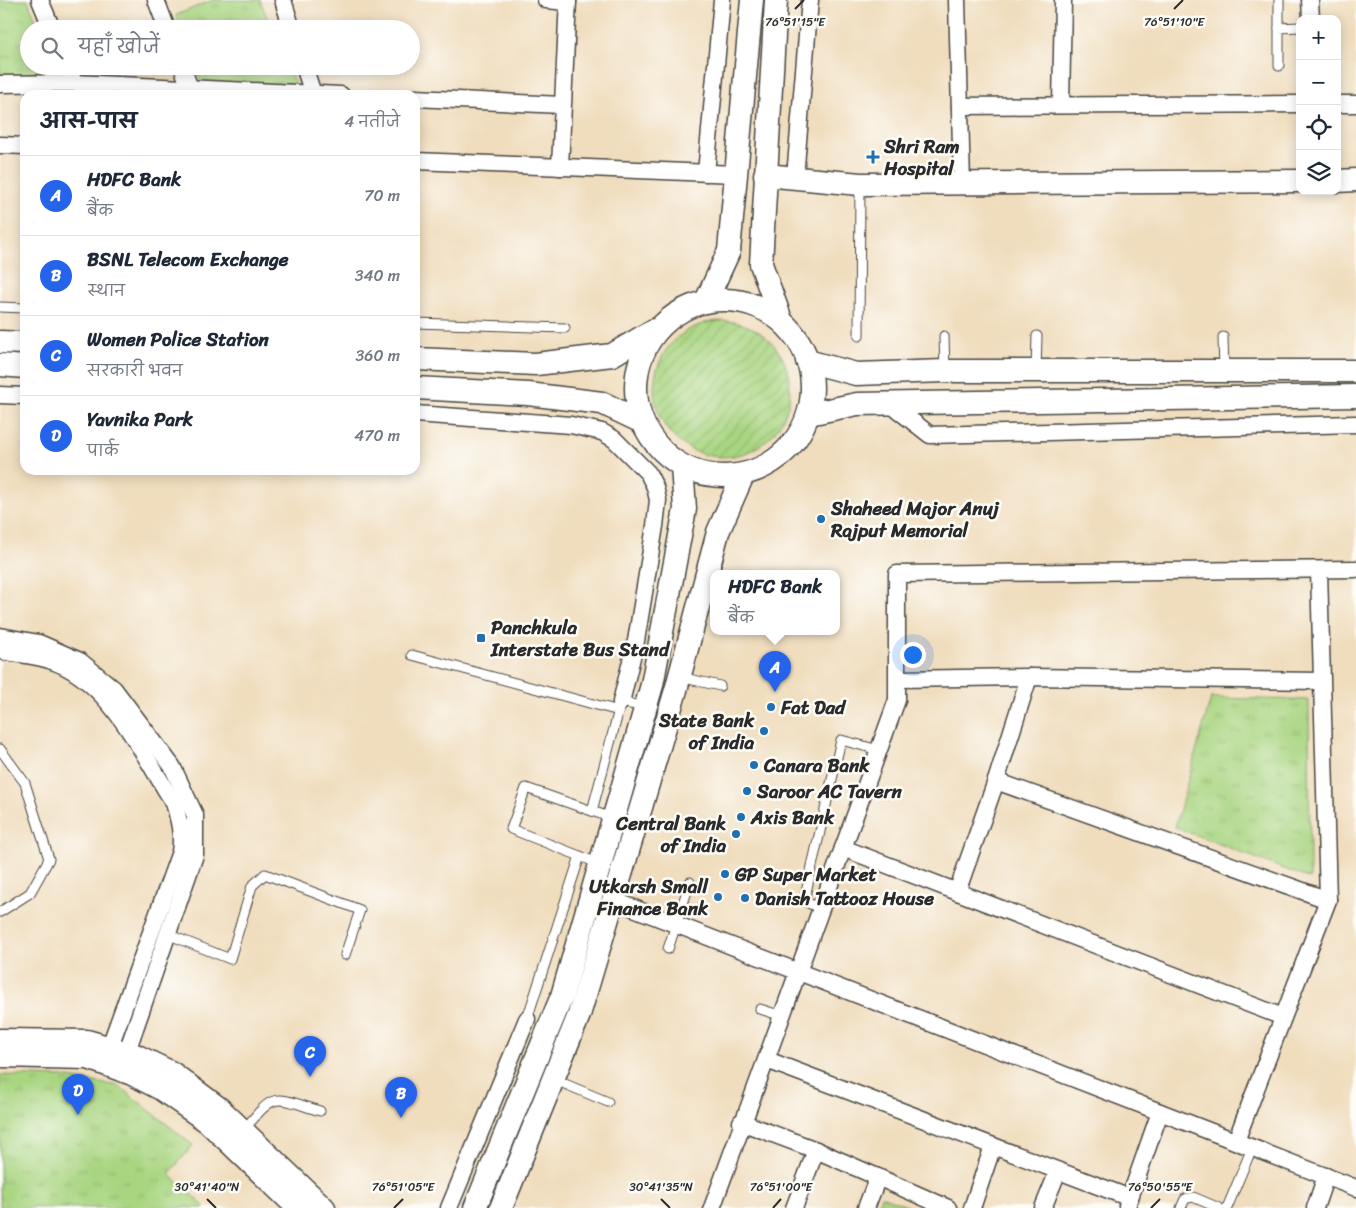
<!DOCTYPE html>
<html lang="hi">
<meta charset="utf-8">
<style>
body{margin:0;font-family:Sriracha,"Playpen Sans Deva",sans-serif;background:#f6f6f7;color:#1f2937}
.controls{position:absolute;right:15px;top:15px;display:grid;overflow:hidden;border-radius:10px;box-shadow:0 2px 12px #0003}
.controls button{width:45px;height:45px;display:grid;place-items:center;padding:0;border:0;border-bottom:1px solid #e0e1e3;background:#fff;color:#1f2937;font:25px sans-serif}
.you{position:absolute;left:912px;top:654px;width:18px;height:18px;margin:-12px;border:4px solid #fff;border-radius:50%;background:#1a73e8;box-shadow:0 0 0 8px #1a73e833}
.badge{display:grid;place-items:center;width:32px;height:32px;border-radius:50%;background:#2563eb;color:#fff;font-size:16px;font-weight:700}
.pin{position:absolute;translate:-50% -41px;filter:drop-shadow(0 1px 2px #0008)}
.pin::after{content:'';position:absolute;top:26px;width:18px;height:15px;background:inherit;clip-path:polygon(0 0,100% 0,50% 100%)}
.popup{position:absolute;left:710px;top:570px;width:130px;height:65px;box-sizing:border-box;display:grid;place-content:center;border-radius:10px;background:#fff;filter:drop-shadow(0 1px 4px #0005);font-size:16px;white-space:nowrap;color:#747a83}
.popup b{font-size:19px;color:#1f2937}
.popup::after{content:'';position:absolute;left:50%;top:100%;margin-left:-10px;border:10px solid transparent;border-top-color:#fff}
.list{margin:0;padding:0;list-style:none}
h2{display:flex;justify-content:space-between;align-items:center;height:65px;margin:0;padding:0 20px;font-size:21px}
h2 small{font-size:16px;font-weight:400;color:#747a83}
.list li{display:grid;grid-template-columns:32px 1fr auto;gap:15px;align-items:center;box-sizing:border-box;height:80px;padding:0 20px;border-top:1px solid #e0e1e3}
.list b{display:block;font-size:19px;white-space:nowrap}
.list p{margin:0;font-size:16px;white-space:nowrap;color:#747a83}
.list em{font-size:16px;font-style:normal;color:#747a83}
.icon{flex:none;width:28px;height:28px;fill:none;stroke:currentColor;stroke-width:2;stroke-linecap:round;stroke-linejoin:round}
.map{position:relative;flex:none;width:1356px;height:1208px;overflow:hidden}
.search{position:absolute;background:#fff;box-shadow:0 2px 12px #0003;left:20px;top:20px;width:400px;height:55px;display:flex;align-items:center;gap:12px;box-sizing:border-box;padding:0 18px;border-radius:28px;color:#747a83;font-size:19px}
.panel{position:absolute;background:#fff;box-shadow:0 2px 12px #0003;left:20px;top:90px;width:400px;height:385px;border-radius:15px}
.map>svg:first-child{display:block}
.park{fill:url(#park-tufts);stroke:#6a8056}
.garden{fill:url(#garden-furrows);stroke:#6a8056}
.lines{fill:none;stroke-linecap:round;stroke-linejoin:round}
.lane-casing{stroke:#494641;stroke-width:11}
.street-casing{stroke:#494641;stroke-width:19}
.secondary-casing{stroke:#494641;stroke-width:25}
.lane{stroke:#fff;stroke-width:9}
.street{stroke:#fff;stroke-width:16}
.secondary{stroke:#fff;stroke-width:22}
.ticks{fill:none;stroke:#2b2b2b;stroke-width:2}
.poi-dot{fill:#1f6fb2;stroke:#fdfcf7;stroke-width:2}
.labels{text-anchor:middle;stroke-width:5;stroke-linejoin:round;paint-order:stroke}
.poi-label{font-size:19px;font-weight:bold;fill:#2b2b2b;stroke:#fdfcf7;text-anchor:start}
.ticks-label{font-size:12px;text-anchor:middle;fill:#2b2b2b;stroke:#fdfcf7;stroke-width:5;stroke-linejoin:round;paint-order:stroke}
</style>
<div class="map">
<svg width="1356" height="1208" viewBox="0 0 1356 1208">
<defs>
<pattern id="park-tufts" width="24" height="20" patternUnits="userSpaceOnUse" patternTransform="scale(1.25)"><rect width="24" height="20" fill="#a9d581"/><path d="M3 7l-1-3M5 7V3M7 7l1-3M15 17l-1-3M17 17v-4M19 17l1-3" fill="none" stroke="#92b770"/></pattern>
<pattern id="garden-furrows" width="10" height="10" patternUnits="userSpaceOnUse" patternTransform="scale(1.25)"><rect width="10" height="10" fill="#a9d581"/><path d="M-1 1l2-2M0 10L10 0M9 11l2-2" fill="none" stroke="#92b770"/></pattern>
</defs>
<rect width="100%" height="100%" fill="#fdfcf7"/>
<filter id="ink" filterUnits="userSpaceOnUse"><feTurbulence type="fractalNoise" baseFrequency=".02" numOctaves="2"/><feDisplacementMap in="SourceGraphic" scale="10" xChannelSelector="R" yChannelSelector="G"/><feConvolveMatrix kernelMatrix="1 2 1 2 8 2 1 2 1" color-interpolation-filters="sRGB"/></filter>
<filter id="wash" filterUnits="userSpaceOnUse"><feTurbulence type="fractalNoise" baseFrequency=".0096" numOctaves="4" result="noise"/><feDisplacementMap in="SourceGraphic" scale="20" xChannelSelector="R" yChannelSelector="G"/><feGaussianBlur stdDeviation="1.12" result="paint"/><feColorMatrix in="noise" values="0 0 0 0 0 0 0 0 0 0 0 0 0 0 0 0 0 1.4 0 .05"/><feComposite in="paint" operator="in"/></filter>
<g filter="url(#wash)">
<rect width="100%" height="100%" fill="#f0ddbe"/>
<g class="park">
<polygon points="0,0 28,0 39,29 29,29 29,66 53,66 58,77 0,75"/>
<polygon points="213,0 260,0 272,29 181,29 176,15"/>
<polygon points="195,66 287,66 296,86 201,82"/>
<polygon points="1211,698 1309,700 1310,879 1175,827"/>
<polygon points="0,1075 63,1077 119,1086 193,1145 169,1174 206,1208 0,1208"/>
<polygon points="881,1196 913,1208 877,1208"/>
</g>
<circle class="garden" cx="722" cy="389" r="68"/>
</g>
<g filter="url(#ink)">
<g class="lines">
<g class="lane-casing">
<g id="lane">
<polyline points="1279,28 1279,0"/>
<polyline points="1279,66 1279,28 1300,27"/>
<polyline points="0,307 25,308"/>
<polyline points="415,323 565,328"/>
<polyline points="859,336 860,184"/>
<polyline points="944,336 945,371"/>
<polyline points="1223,337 1224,371"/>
<polyline points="1036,371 1037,336"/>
<polyline points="412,655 619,711"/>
<polyline points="680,677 720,686"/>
<polyline points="0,749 25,783 49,859 30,893 0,912"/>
<polyline points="592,811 621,702 645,707"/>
<polyline points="600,864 511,829 526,788 612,818"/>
<polyline points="821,909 804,901 841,740 879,750"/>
<polyline points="167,934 230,959 252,886 265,874 360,910 345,955"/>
<polyline points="668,949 690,882"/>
<polyline points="760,1009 782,1016"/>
<polyline points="527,1019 580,856"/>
<polyline points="553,1079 608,1102"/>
<path d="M243,1131c33,-40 29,-35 77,-20"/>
<polyline points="1181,1208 1185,1199 1193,1197 1219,1208"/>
<polyline points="1227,1208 1252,1148"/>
</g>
</g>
<g class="street-casing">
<g id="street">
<polyline points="40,0 52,29"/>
<polyline points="156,0 167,29"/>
<polyline points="283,0 292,29"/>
<polyline points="546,0 568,2"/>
<polyline points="957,0 962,184"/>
<polyline points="1310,0 1311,19"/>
<polyline points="67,66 74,83"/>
<polyline points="182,66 190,89"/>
<polyline points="304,66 313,94"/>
<polyline points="0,84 74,83 341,95"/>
<polyline points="415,98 562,105"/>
<polyline points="1337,104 1356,104"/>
<polyline points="1061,105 1063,0"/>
<polyline points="960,106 1300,104"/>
<polyline points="0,145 25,146"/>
<polyline points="415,161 736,174"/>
<polyline points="560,167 568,0"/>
<polyline points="706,173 722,0"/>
<polyline points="795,177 810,0"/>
<polyline points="0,395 25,396"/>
<polyline points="889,403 930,435 1356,424"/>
<polyline points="415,414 571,425 602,432 614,439 648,473 655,487 658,500 655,526 636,641 621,702"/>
<polyline points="0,636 39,643 80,661 114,689 172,766 195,815 195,855 123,1063"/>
<path d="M0,651c16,3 34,4 49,9 60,18 93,94 125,143 5,17 9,32 6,49l-74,205"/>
<polyline points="898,679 1029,677 1321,681"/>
<polyline points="996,781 1328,900"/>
<polyline points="843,848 1283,1017"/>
<polyline points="957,892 996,781 1029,677"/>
<polyline points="613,900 1356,1188"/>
<polyline points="767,1060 1130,1198"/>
<polyline points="741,1122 816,1150 948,1208"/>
<polyline points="1236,1141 1328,900 1319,570"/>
<polyline points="1127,1206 1160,1112"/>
<polyline points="449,1208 527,1019"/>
<polyline points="712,1208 897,700 897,574 1356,569"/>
<polyline points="794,1208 816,1150"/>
<polyline points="866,1208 878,1177"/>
<polyline points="972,1208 993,1146"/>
<polyline points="1043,1208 1058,1171"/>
<polyline points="1315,1208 1326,1176"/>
</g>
</g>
<g class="secondary-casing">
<g id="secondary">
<polyline points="776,0 761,264 781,320"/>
<polyline points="765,175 860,184 1300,181"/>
<polyline points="1337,181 1356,180"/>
<circle cx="724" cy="388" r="88"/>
<polyline points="706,301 729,251 752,0"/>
<polyline points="0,342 25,343"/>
<polyline points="415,359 536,364 612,355 654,330"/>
<polyline points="807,361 856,374 945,371 1356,371"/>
<polyline points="0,365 25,367"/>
<polyline points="415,388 528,394 602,403 642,422"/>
<polyline points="809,414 857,404 1356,396"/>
<polyline points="0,1040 87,1041 135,1055 172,1073 220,1109 324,1208"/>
<polyline points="0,1056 88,1058 132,1074 161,1089 208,1122 298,1208"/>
<polyline points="475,1208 562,996 652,685 685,509 682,466"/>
<polyline points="501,1208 579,1015 676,690 718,532 743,475"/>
</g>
</g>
<use href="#lane" class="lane"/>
<use href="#street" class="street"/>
<use href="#secondary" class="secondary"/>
</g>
</g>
<path class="ticks" d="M795,9l9,-9M1174,9l9,-9M207,1199l9,9M661,1199l9,9M394,1208l9,-9M773,1208l8,-9M1151,1208l9,-9"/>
<g class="poi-dot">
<path d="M870.5 149.5h5v5h5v5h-5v5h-5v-5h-5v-5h5z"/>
<circle cx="821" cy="519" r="5"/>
<rect x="476" y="633" width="10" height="10" rx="2.5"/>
<circle cx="771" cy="707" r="5"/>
<circle cx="764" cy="731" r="5"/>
<circle cx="754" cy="765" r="5"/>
<circle cx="747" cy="791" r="5"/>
<circle cx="741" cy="817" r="5"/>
<circle cx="736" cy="834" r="5"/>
<circle cx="725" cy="874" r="5"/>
<circle cx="718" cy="897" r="5"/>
<circle cx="745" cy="898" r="5"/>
</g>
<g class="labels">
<g class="poi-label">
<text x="884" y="153">Shri Ram<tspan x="884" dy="22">Hospital</tspan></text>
<text x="831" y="515">Shaheed Major Anuj<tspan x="831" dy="22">Rajput Memorial</tspan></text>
<text x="491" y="634">Panchkula<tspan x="491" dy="22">Interstate Bus Stand</tspan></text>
<text x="781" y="714">Fat Dad</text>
<text x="754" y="727" text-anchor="end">State Bank<tspan x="754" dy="22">of India</tspan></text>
<text x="764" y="772">Canara Bank</text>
<text x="757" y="798">Saroor AC Tavern</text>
<text x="751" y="824">Axis Bank</text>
<text x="726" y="830" text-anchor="end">Central Bank<tspan x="726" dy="22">of India</tspan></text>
<text x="735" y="881">GP Super Market</text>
<text x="708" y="893" text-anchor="end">Utkarsh Small<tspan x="708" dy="22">Finance Bank</tspan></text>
<text x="755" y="905">Danish Tattooz House</text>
</g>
</g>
<g class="ticks-label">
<text x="795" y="26">76°51'15"E</text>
<text x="1174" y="26">76°51'10"E</text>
<text x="403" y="1191">76°51'05"E</text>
<text x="781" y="1191">76°51'00"E</text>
<text x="1160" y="1191">76°50'55"E</text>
<text x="207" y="1191">30°41'40"N</text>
<text x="661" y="1191">30°41'35"N</text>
</g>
</svg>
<div class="controls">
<button>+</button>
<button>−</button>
<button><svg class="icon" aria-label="locate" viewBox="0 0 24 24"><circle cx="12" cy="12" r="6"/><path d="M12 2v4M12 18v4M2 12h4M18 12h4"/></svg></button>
<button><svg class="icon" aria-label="layers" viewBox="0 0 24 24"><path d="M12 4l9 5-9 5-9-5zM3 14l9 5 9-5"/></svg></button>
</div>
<div class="you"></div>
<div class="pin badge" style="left:775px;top:692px">A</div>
<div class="popup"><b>HDFC Bank</b>बैंक</div>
<div class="pin badge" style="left:401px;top:1118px">B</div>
<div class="pin badge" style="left:310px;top:1077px">C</div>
<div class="pin badge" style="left:78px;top:1115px">D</div>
<div class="search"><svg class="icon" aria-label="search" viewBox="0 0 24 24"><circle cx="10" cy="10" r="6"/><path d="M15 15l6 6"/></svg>यहाँ खोजें</div>
<section class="panel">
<h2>आस-पास<small>4 नतीजे</small></h2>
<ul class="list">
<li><span class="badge">A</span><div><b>HDFC Bank</b><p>बैंक</p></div><em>70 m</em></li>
<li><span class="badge">B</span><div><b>BSNL Telecom Exchange</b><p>स्थान</p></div><em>340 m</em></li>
<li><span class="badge">C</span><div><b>Women Police Station</b><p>सरकारी भवन</p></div><em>360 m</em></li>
<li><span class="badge">D</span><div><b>Yavnika Park</b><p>पार्क</p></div><em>470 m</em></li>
</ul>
</section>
</div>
